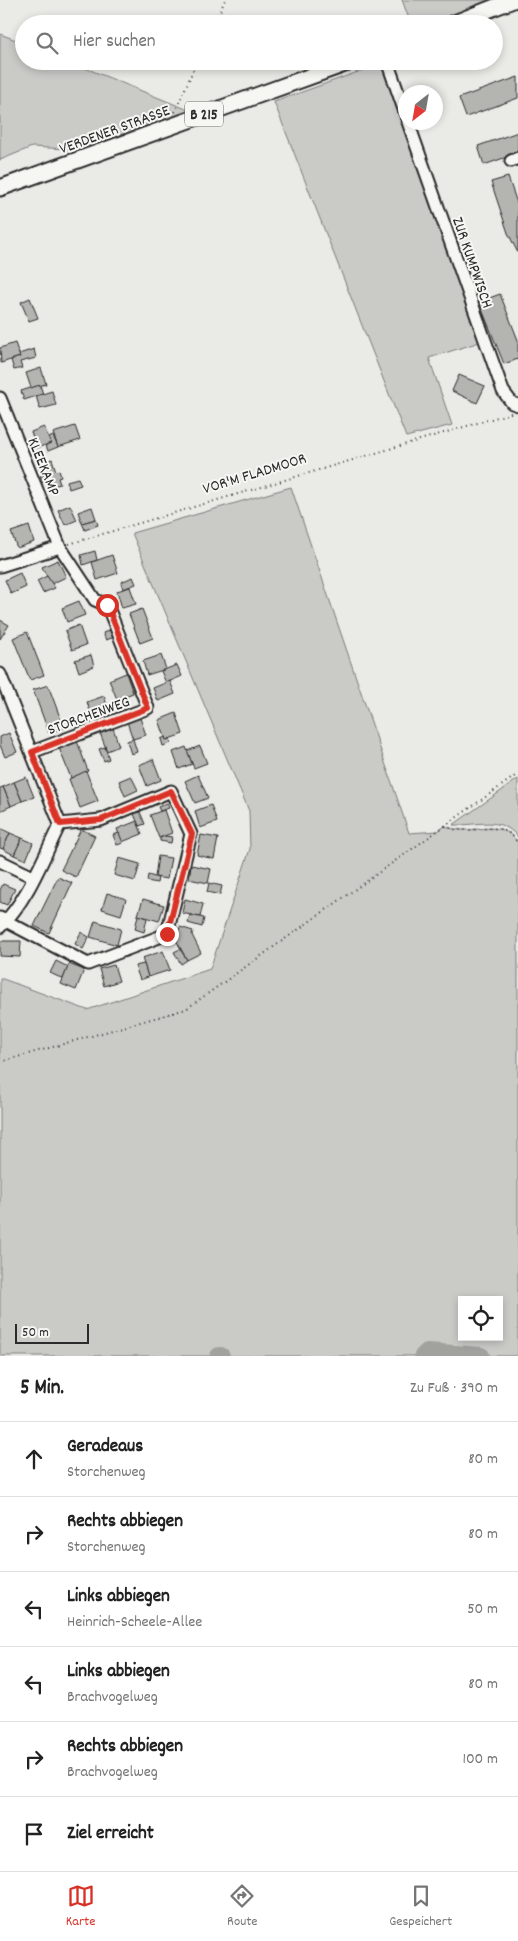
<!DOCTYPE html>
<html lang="de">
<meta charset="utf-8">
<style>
body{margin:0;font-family:Dekko,sans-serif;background:#f6f6f6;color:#222}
.controls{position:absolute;right:15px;bottom:15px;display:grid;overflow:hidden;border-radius:0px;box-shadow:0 2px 8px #0003}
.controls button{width:45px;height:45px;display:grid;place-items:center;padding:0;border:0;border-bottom:1px solid #e0e0e0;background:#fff;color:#222;font:25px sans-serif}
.compass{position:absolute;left:398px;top:85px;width:45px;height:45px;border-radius:50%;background:#fff;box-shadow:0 2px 8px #0003;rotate:211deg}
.scale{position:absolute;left:15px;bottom:12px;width:74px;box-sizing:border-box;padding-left:5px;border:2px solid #2b2b2b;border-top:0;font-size:14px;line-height:18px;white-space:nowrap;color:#2b2b2b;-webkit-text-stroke:4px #f6f6f2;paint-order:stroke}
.stop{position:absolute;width:15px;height:15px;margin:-11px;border:4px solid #d93025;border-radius:50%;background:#fff}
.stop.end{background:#d93025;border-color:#fff;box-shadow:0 1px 5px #0008}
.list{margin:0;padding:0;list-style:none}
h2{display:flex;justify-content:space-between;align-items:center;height:65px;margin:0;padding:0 20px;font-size:21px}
h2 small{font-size:16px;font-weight:400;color:#767676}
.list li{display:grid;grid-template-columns:32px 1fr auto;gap:15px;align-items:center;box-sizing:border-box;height:75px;padding:0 20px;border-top:1px solid #e0e0e0}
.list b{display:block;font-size:19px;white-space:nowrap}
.list p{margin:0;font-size:16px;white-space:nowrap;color:#767676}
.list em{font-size:16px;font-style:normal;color:#767676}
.icon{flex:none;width:28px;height:28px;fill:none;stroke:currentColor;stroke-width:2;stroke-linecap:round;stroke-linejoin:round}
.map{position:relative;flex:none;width:518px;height:1356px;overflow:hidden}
.search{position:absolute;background:#fff;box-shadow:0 2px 8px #0003;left:15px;right:15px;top:15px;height:55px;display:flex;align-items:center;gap:12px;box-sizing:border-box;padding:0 18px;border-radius:28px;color:#767676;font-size:19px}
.sheet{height:515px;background:#fff}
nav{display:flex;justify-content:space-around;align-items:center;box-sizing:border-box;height:70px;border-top:1px solid #e0e0e0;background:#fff;font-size:14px;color:#767676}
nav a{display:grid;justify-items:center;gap:2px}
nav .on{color:#d93025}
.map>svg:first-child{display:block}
.green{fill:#cacac7;stroke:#7a7a79;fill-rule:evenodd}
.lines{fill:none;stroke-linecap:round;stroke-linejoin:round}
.river{stroke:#a1a19e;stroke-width:18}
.building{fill:#b4b4b1;stroke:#2b2b2b}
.minor-casing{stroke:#2b2b2b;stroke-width:15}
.major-casing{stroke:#2b2b2b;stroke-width:19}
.path{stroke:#2b2b2b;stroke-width:2;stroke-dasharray:1 4;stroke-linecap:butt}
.minor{stroke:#f6f6f2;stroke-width:11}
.major{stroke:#f6f6f2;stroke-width:15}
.route{stroke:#d93025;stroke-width:6}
.labels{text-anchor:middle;stroke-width:4;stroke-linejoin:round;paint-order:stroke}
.shield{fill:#f6f6f2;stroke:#686867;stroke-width:1}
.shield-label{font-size:15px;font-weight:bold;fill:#2b2b2b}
.street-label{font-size:16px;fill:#2b2b2b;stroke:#f6f6f2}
</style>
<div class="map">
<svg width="518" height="1356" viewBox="0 0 518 1356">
<rect width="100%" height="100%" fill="#eaeae6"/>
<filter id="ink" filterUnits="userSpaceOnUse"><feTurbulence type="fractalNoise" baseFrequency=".02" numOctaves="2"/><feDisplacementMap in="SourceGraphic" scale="10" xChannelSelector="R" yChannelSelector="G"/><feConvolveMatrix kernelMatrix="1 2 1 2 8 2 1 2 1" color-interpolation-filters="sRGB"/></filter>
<g filter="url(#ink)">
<g class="green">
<polygon points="402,0 491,0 427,24 411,24"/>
<polygon points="0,34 24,43 24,61 68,61 191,111 84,150 32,147 0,160"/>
<polygon points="383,63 486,340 429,358 452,425 406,437 274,102"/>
<path d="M291,487l118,346 29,-2 7,-5c27,13 54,-12 73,17v513h-518v-377h3l84,31 123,-41 40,-120 -1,-38 -117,-278zM462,1300h37v37h-37z"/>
<path d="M518,779v58c-19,-22 -39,-11 -65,-12z"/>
</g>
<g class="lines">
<g class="river">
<polyline points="219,1356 221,1356"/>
<polyline points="423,1356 427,1352 481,1356"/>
</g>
</g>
<g class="building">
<polygon points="518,77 518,98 466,117 459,98"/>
<polygon points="518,132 518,153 484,165 478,146"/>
<polygon points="508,177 518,206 518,253 508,233 491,182"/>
<polygon points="500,294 518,340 518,359 504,364 479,302"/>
<polygon points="30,298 38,318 29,321 21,302"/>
<polygon points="15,343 20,357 1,363 0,348"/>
<polygon points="34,349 36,358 20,362 22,368 14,370 11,360 20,357 19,354"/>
<polygon points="41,368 46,384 31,388 26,373"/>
<polygon points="459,375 485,386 477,403 452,391"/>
<polygon points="40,385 43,394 24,400 21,391"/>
<polygon points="52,391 56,405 40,409 36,396"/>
<polygon points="75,426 80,440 58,447 53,433"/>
<polygon points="44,427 51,443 37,448 31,432"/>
<polygon points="53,436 58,447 48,451 46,445 51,443 49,438"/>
<polygon points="52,459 56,471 59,470 61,477 58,478 60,484 48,488 46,482 43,483 40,476 44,475 40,463"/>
<polygon points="78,478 81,485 69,489 67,481"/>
<polygon points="70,505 77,520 65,525 58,510"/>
<polygon points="92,507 96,519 82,523 78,512"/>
<polygon points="96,519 98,525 85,530 82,523"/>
<polygon points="29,526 34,542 17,548 11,532"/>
<polygon points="95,551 97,560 83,565 81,555"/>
<polygon points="112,555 118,573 97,580 92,562"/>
<polygon points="58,560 66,577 51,584 42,567"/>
<polygon points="20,573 26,587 11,594 5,580"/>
<polygon points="47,576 55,588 43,593 37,581"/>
<polygon points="133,577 136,584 123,589 121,582"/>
<polygon points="130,587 136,604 122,608 117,591"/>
<polygon points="79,601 85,615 67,622 62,608"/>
<polygon points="142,609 153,638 140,643 129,614"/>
<polygon points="0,620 9,625 0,639"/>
<polygon points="79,625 86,645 72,650 65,631"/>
<polygon points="112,629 115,637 106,640 103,633"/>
<polygon points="27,632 44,675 30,680 13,638"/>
<polygon points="91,655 94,666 79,672 75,660"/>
<polygon points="161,655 166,669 147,675 143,661"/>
<polygon points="177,665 182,676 166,683 161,671"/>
<polygon points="126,673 133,693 117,699 109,680"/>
<polygon points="170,681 175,694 158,701 153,688"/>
<polygon points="48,685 64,728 49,733 33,690"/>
<polygon points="104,696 108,708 91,714 87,702"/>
<polygon points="176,713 183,734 166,740 159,720"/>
<polygon points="140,718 146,735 133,739 127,722"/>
<polygon points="113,728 119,746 107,751 100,733"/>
<polygon points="9,733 17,752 5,757 0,745 0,737"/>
<polygon points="165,737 166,740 170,739 171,743 163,746 161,739"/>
<polygon points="133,739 137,752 131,754 127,741"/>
<polygon points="77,741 88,771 71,778 59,748"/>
<polygon points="200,746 207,763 194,768 187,751"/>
<polygon points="105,747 109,759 104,761 99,749"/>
<polygon points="186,747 192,764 179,769 173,752"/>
<polygon points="153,759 161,780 147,786 139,765"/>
<polygon points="86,771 98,801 80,808 69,779"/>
<polygon points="198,775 208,798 195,803 185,781"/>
<polygon points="131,776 138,790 125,796 119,781"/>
<polygon points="26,777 34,797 22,801 14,782"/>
<polygon points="14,782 22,801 11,806 3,787"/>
<polygon points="3,787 11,806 0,811 0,788"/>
<polygon points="167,803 169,808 160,811 158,807"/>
<polygon points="211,805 217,822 200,828 195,811"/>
<polygon points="164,810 172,833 159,838 150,815"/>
<polygon points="140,812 145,824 139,826 134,814"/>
<polygon points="137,821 142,834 122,842 117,829"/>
<polygon points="0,828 10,833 3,849 0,848"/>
<polygon points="81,829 95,836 76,877 61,870"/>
<polygon points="10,833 22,838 14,855 3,849"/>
<polygon points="119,833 123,843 117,845 113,835"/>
<polygon points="201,835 218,838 214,859 197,855"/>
<polygon points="165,836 172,837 171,843 160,841 160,838"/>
<polygon points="22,838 33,843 26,860 14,855"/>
<polygon points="158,856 171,858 167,879 155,877"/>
<polygon points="119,858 140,864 135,881 114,875"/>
<polygon points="191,865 211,869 208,883 189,879"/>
<polygon points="148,875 158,878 157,883 147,881"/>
<polygon points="58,877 72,883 49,933 34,926"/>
<polygon points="209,883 222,886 220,895 207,892"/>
<polygon points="3,884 15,889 7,905 0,902 0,890"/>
<polygon points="107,893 126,899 121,915 102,909"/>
<polygon points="143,899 164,905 159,921 138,915"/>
<polygon points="185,899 203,904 200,917 182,913"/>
<polygon points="138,915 147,918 144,932 135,929"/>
<polygon points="190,915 204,918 202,927 188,923"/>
<polygon points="95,921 121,929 117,945 90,937"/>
<polygon points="180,927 193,931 192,935 201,953 187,960 176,940"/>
<polygon points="81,932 89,937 83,949 75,944"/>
<polygon points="0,941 21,941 20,957 0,956"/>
<polygon points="180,949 187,960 181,964 174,952"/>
<polygon points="163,951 170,970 148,977 142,958"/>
<polygon points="56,961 68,967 63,979 50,973"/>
<polygon points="69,964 84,970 76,990 61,984"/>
<polygon points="144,964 148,977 140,980 135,966"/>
<polygon points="114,965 119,981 104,986 99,969"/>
</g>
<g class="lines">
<g class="minor-casing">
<g id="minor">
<polyline points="387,61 406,115"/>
<polyline points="408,122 503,391 512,403 518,405"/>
<polyline points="511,161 518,158"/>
<polyline points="0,398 60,547 95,600 107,605 148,708 32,752"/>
<polyline points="0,566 60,547"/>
<path d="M0,674l60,150c-17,34 -32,76 -60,103"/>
<polyline points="0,861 33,877"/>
<polyline points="0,918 88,964 167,934 191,834 171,791 101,820 60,824"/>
</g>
</g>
<g class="major-casing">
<g id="major">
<polyline points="452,24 513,0"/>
<polyline points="0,188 353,61"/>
</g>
</g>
<g class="path">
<polyline points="214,24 225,0"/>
<polyline points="175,112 197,61"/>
<polyline points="69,544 511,413"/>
<path d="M445,826c27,13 54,-12 73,17"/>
<polyline points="0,1062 186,1009 518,774"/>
</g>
<use href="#minor" class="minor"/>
<use href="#major" class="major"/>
</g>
</g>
<g class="lines" filter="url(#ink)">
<polyline class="route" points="107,605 148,708 32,752 60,824 101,820 171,791 192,834 167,934"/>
</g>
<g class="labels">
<rect class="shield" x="185" y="101.5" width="38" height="25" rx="4"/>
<g class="shield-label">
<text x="204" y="119">B 215</text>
</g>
<g class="street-label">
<text transform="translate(114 128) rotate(-20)" y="6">VERDENER STRASSE</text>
<text transform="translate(474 262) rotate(71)" y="6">ZUR KUMPWISCH</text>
<text transform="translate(45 466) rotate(68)" y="6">KLEEKAMP</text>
<text transform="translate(254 472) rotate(-17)" y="6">VOR'M FLADMOOR</text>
<text transform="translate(88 714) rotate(-20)" y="6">STORCHENWEG</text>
</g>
</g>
</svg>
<div class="controls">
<button><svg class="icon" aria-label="locate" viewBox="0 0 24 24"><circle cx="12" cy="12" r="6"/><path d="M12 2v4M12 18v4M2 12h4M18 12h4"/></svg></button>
</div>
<svg class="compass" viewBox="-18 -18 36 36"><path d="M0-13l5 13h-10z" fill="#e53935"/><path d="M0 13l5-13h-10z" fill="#767676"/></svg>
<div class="scale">50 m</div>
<div class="stop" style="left:107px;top:605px"></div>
<div class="stop end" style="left:167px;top:934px"></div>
<div class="search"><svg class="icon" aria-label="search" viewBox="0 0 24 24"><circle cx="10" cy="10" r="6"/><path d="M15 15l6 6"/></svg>Hier suchen</div>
</div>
<section class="sheet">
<h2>5 Min.<small>Zu Fuß · 390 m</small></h2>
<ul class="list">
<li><svg class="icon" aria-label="ahead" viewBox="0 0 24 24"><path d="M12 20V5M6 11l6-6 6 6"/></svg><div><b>Geradeaus</b><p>Storchenweg</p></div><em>80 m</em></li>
<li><svg class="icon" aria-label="right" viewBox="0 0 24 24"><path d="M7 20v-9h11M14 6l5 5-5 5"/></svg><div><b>Rechts abbiegen</b><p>Storchenweg</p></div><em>80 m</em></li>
<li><svg class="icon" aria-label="left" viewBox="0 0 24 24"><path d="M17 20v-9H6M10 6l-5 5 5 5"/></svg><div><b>Links abbiegen</b><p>Heinrich-Scheele-Allee</p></div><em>50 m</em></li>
<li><svg class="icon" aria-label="left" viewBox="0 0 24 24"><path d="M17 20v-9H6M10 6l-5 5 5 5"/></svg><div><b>Links abbiegen</b><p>Brachvogelweg</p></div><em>80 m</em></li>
<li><svg class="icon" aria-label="right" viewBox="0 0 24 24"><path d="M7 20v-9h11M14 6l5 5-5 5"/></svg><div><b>Rechts abbiegen</b><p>Brachvogelweg</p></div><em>100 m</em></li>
<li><svg class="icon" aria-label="arrive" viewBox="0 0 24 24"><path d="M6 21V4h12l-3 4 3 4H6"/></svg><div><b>Ziel erreicht</b></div></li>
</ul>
</section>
<nav>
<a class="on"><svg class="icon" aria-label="map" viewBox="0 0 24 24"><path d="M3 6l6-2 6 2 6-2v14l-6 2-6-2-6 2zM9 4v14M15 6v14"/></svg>Karte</a>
<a><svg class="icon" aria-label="directions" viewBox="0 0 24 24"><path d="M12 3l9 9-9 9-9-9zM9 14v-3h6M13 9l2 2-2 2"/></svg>Route</a>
<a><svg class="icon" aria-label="saved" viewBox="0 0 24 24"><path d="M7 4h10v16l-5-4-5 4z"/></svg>Gespeichert</a>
</nav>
